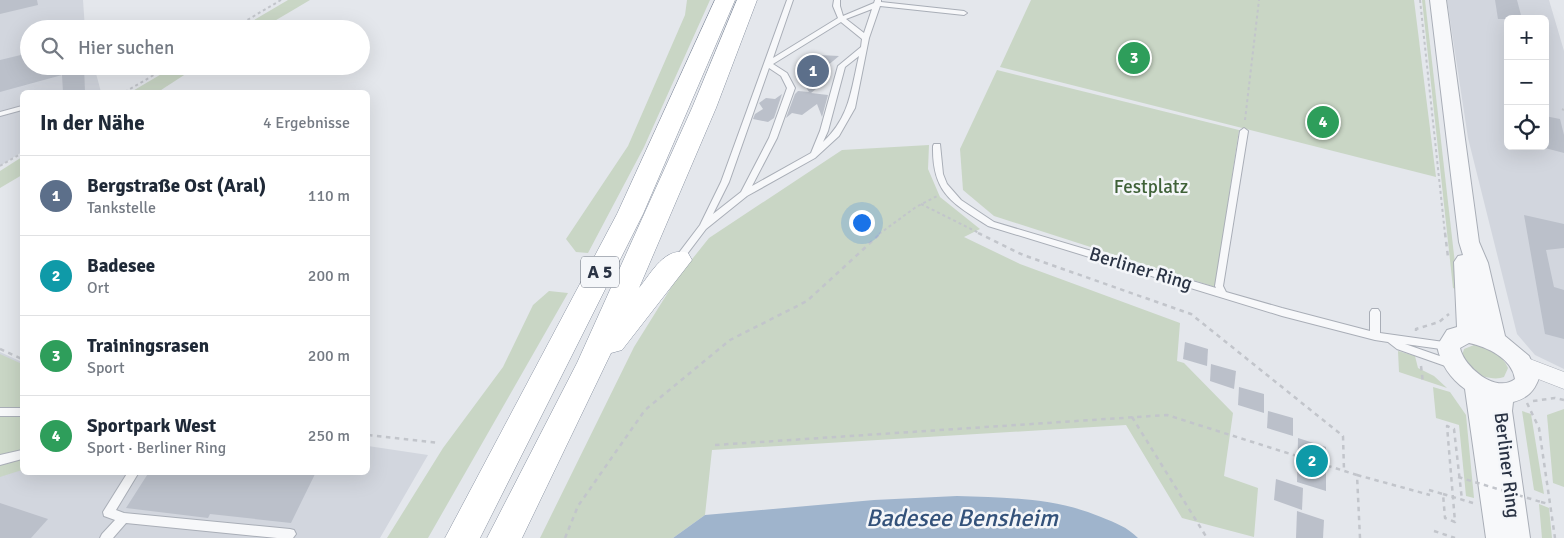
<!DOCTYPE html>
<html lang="de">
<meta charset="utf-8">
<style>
body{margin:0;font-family:Signika,sans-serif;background:#f2f2f3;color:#1f2937}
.controls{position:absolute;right:15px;top:15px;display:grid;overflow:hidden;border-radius:8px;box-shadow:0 5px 20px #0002}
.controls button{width:45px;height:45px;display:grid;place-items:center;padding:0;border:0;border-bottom:1px solid #e0e1e3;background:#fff;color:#1f2937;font:25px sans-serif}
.you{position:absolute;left:861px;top:222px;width:18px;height:18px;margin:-12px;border:4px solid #fff;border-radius:50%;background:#1a73e8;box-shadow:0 0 0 8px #1a73e833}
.badge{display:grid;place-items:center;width:32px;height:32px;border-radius:50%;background:#d1495b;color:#fff;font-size:16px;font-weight:700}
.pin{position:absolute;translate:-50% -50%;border:2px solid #fff;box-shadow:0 1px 5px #0006}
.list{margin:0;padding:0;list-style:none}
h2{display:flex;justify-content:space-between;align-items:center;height:65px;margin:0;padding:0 20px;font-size:21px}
h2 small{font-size:16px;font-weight:400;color:#747a83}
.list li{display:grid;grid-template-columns:32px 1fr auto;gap:15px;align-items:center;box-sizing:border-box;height:80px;padding:0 20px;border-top:1px solid #e0e1e3}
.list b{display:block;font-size:19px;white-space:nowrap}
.list p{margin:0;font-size:16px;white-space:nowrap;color:#747a83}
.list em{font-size:16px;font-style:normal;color:#747a83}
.icon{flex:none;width:28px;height:28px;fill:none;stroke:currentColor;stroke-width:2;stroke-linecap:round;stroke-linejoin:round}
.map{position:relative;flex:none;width:1564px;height:538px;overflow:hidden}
.search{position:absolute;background:#fff;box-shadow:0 5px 20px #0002;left:20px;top:20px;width:350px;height:55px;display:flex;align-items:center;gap:12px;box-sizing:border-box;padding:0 18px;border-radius:28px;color:#747a83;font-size:19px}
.panel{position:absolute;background:#fff;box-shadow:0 5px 20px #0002;left:20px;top:90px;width:350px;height:385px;border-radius:8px}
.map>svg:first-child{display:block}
.built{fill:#d2d6de;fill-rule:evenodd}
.green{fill:#c9d6c5}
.water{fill:#9fb4cc}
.building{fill:#bbc0ca}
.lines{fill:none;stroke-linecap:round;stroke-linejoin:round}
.service-casing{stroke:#a9aeb7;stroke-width:2}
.minor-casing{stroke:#a9aeb7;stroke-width:1}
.tertiary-casing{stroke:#a9aeb7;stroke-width:2}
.motorway-casing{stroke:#8b94a3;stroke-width:1}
.path-far1{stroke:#c2c5cb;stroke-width:2;stroke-dasharray:3 3;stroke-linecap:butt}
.path{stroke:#c2c5cb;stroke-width:2.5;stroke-dasharray:4.5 4.5;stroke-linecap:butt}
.service{fill:#f7f8fa;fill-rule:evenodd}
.minor{fill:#f7f8fa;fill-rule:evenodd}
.tertiary{fill:#f7f8fa;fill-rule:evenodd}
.motorway{fill:#fff;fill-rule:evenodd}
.path-bridge{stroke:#c2c5cb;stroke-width:2.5;stroke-dasharray:4.5 4.5;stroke-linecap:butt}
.labels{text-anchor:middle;stroke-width:5;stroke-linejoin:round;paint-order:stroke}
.shield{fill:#f4f6f9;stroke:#676e7b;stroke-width:1}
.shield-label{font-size:18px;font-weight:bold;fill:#2b3445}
.park-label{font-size:19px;fill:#3f6138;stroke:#f4f6f9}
.street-label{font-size:19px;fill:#2b3445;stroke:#f4f6f9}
.near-water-label{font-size:24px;font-style:italic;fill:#34527a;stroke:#f4f6f9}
</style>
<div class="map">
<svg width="1564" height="538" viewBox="0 0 1564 538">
<rect width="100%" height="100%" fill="#e4e7ec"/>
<g class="built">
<polygon points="0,0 83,0 85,29 29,29 29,66 94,66 101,92 22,92 22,152 0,166"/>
<path d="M1447,0h102l15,51v318l-29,-14 -18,-21 -49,-196zM1508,19h37v127h-37z"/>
<polygon points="0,352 22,362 22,472 368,472 368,446 428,455 380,538 0,538"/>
</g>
<g class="green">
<polygon points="288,0 310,0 261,29 239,29"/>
<polygon points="687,0 710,0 644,147 588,253 576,252 566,239 628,146 685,15"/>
<polygon points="1031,0 1414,0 1436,177 1000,67"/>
<polygon points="1422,0 1425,0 1458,290 1453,288"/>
<polygon points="175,66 198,66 158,92 131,92"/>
<polygon points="997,70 1239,130 1215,287 994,216 963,190 960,149"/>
<polygon points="929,145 928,169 940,197 980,229 964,237 1020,264 1180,323 1177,361 1184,363 1233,413 1224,476 1258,488 1254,537 1182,518 1126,425 712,450 705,515 673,538 540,538 634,347 677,278 709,238 842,150"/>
<polygon points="22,157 22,175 0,188 0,171"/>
<polygon points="549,291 568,293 428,538 387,538 443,448 503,367 533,305"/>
<path d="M1474,345c14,2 28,9 34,23l-4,9c-15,6 -48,-8 -40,-28z"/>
<polygon points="1398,351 1415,356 1418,368 1434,376 1447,388 1399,372"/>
<polygon points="0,354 22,364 22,470 0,477"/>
<polygon points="1433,387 1450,392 1466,415 1474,498 1466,496 1459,425 1436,418"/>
<polygon points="1564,409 1564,487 1553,483 1547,415"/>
<polygon points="1522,411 1531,414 1544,494 1534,490"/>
<polygon points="1539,504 1549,508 1552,538 1542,538"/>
</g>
<path class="water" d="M957,496c51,2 96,1 144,21 15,6 26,10 37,21h-465l32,-23 169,-15z"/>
<g class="building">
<polygon points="0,0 37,0 38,5 0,14"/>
<polygon points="1495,0 1517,0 1522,19 1498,19"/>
<polygon points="29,53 29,66 84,66 85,92 63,92 62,75 0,92 0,60"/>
<polygon points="820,55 839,56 827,66 830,71 824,75 827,80 811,93 828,95 822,117 817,104 802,115 792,113 786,118 795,94 798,91 809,92 796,72"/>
<polygon points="782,94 774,118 768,122 753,119 755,114 763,109 759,103 766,98 775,99"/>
<polygon points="1545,116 1560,119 1564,135 1564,153 1545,148"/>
<polygon points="1524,215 1564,224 1564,248 1546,250 1554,287 1564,290 1564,339 1545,334"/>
<polygon points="1185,342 1208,349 1207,366 1183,359"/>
<polygon points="1211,364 1236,371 1234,389 1210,381"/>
<polygon points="1239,387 1264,394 1264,413 1238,405"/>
<polygon points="1268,411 1293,418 1293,436 1267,428"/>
<polygon points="1298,438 1326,447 1326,491 1297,482"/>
<polygon points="149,472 316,472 291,523 210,514 208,518 126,508"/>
<polygon points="1276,479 1303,488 1302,510 1274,500"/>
<polygon points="0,503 48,519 31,538 0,538"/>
<polygon points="1297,511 1324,520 1323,538 1296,538"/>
</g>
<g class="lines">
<g class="service-casing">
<g id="service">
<path d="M787,0h6l-20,58 65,-40 -5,-12 1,-6h6v6l3,10 31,-13 1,-3h6v2l83,9 3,2 -3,2 -84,-9 -11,32 -14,70 -16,28 -24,22 -68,38 -41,33 -25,33h-6l-1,-2 1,-2 25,-33 21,-43zM872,9l-8,24 -18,-14zM841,22l21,17 -1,8 -23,19 -18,65 -9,22 -59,33 25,-48 18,-50 -8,-15 -14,-9zM859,56c-8,34 -9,61 -36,86l5,-11 17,-64zM769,68l12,8 6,12 -18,50 -28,54 -28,22 16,-32z"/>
<polygon points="22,106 22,110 0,116 0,112"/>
<path d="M1244,128l4,3 -25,155 3,6 56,16 88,23v-19l2,-3h6l2,3v21l71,10 2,3 -2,3 -3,1 -43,-6 49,17 2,3 -2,3 -3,1 -54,-19 -9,-7 -13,-2 -93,-24 -294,-90c-36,-23 -56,-33 -55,-80l1,-2h6l3,30 4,10 14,16 33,22 222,66 -1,-2 25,-155z"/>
<rect x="0" y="408" width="22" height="8"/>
<polygon points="22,450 22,459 0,465 0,455"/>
<polygon points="128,472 139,472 116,510 124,513 290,529 294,530 296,534 293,538 277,538 126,523 113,538 100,538 102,534 115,520 104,516 103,512"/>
</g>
</g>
<g class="minor-casing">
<polygon id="minor" points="1522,356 1564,372 1564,389 1515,370 1512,364 1515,358"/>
</g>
<g class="tertiary-casing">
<path id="tertiary" d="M1430,0h16l33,242 9,21 17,73 24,20 10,22c-5,14 -12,20 -26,24l-1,9 18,127h-44l-21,-149c-15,-11 -24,-24 -28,-43l10,-16 10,-3 -3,-65 4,-6 5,-1 -4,-13zM1469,343c18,4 43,15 46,36 -19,15 -51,-12 -55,-31z"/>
</g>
<g class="motorway-casing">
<g id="motorway">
<polygon points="715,0 735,0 643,214 480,538 445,538 617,214"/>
<path d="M737,0h20l-41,108 -77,180c13,-16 26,-42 49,-35l4,7 -70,90 -11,3 -89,185h-35l90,-175 115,-255z"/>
</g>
</g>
<g class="path-far1">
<polyline points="1420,0 1445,234"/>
<polyline points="232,29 281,0"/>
<polyline points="125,92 169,66"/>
<polyline points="1562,109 1564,110"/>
<polyline points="1245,120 1259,0"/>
<polyline points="0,166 22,153"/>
<polyline points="921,204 981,234"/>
<polyline points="879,234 916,207 939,195"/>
</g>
<g class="path">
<polyline points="978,233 1023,255 1191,314 1343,436 1344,470"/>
<polyline points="1445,233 1448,257"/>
<polyline points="1416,331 1416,329 1439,322 1449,314"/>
<polyline points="0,349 22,359"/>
<polyline points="1421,366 1423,383"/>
<polyline points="1533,401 1555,398 1564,400"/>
<polyline points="1527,403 1539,428 1555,538"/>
<polyline points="1132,417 1207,538"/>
<polyline points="368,435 439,443"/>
<polyline points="715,445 1167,415 1357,475 1360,538"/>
<polyline points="1300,457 1306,462 1315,463"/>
<polyline points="1357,475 1430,495"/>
<polyline points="1429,490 1443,494 1445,518 1455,522 1447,426 1454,429 1462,500"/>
<polyline points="1443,494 1473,503"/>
<polyline points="1541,502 1549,504"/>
<polyline points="1434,531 1455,538"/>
<polyline points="565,538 578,506 645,410 730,340 807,301 881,233"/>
</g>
<use href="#service" class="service"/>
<use href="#minor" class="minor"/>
<use href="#tertiary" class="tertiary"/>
<use href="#motorway" class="motorway"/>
<polyline class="path-bridge" points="1458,477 1541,502"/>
</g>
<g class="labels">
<rect class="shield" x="581" y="256.5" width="38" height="31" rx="4"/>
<g class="shield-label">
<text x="600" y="278">A 5</text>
</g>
<g class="park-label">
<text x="1151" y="193">Festplatz</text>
</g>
<g class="street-label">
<text transform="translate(1141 268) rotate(17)" y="7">Berliner Ring</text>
<text transform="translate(1508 465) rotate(83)" y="7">Berliner Ring</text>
</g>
<g class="near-water-label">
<text x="962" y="526">Badesee Bensheim</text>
</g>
</g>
</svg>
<div class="controls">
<button>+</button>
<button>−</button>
<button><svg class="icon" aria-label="locate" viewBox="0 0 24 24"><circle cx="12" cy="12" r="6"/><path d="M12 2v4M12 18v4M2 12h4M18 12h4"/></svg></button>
</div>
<div class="you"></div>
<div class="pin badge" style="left:813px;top:71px;background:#5c6f8a">1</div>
<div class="pin badge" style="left:1312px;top:461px;background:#0f9aa8">2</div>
<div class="pin badge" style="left:1134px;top:58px;background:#2e9e5b">3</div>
<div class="pin badge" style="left:1323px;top:122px;background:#2e9e5b">4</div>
<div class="search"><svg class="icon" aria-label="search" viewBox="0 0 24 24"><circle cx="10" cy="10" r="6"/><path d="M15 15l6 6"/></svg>Hier suchen</div>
<section class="panel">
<h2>In der Nähe<small>4 Ergebnisse</small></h2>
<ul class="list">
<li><span class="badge" style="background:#5c6f8a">1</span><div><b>Bergstraße Ost (Aral)</b><p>Tankstelle</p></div><em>110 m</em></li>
<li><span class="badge" style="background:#0f9aa8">2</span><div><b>Badesee</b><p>Ort</p></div><em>200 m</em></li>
<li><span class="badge" style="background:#2e9e5b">3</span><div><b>Trainingsrasen</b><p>Sport</p></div><em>200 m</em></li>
<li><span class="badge" style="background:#2e9e5b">4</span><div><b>Sportpark West</b><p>Sport · Berliner Ring</p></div><em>250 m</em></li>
</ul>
</section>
</div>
